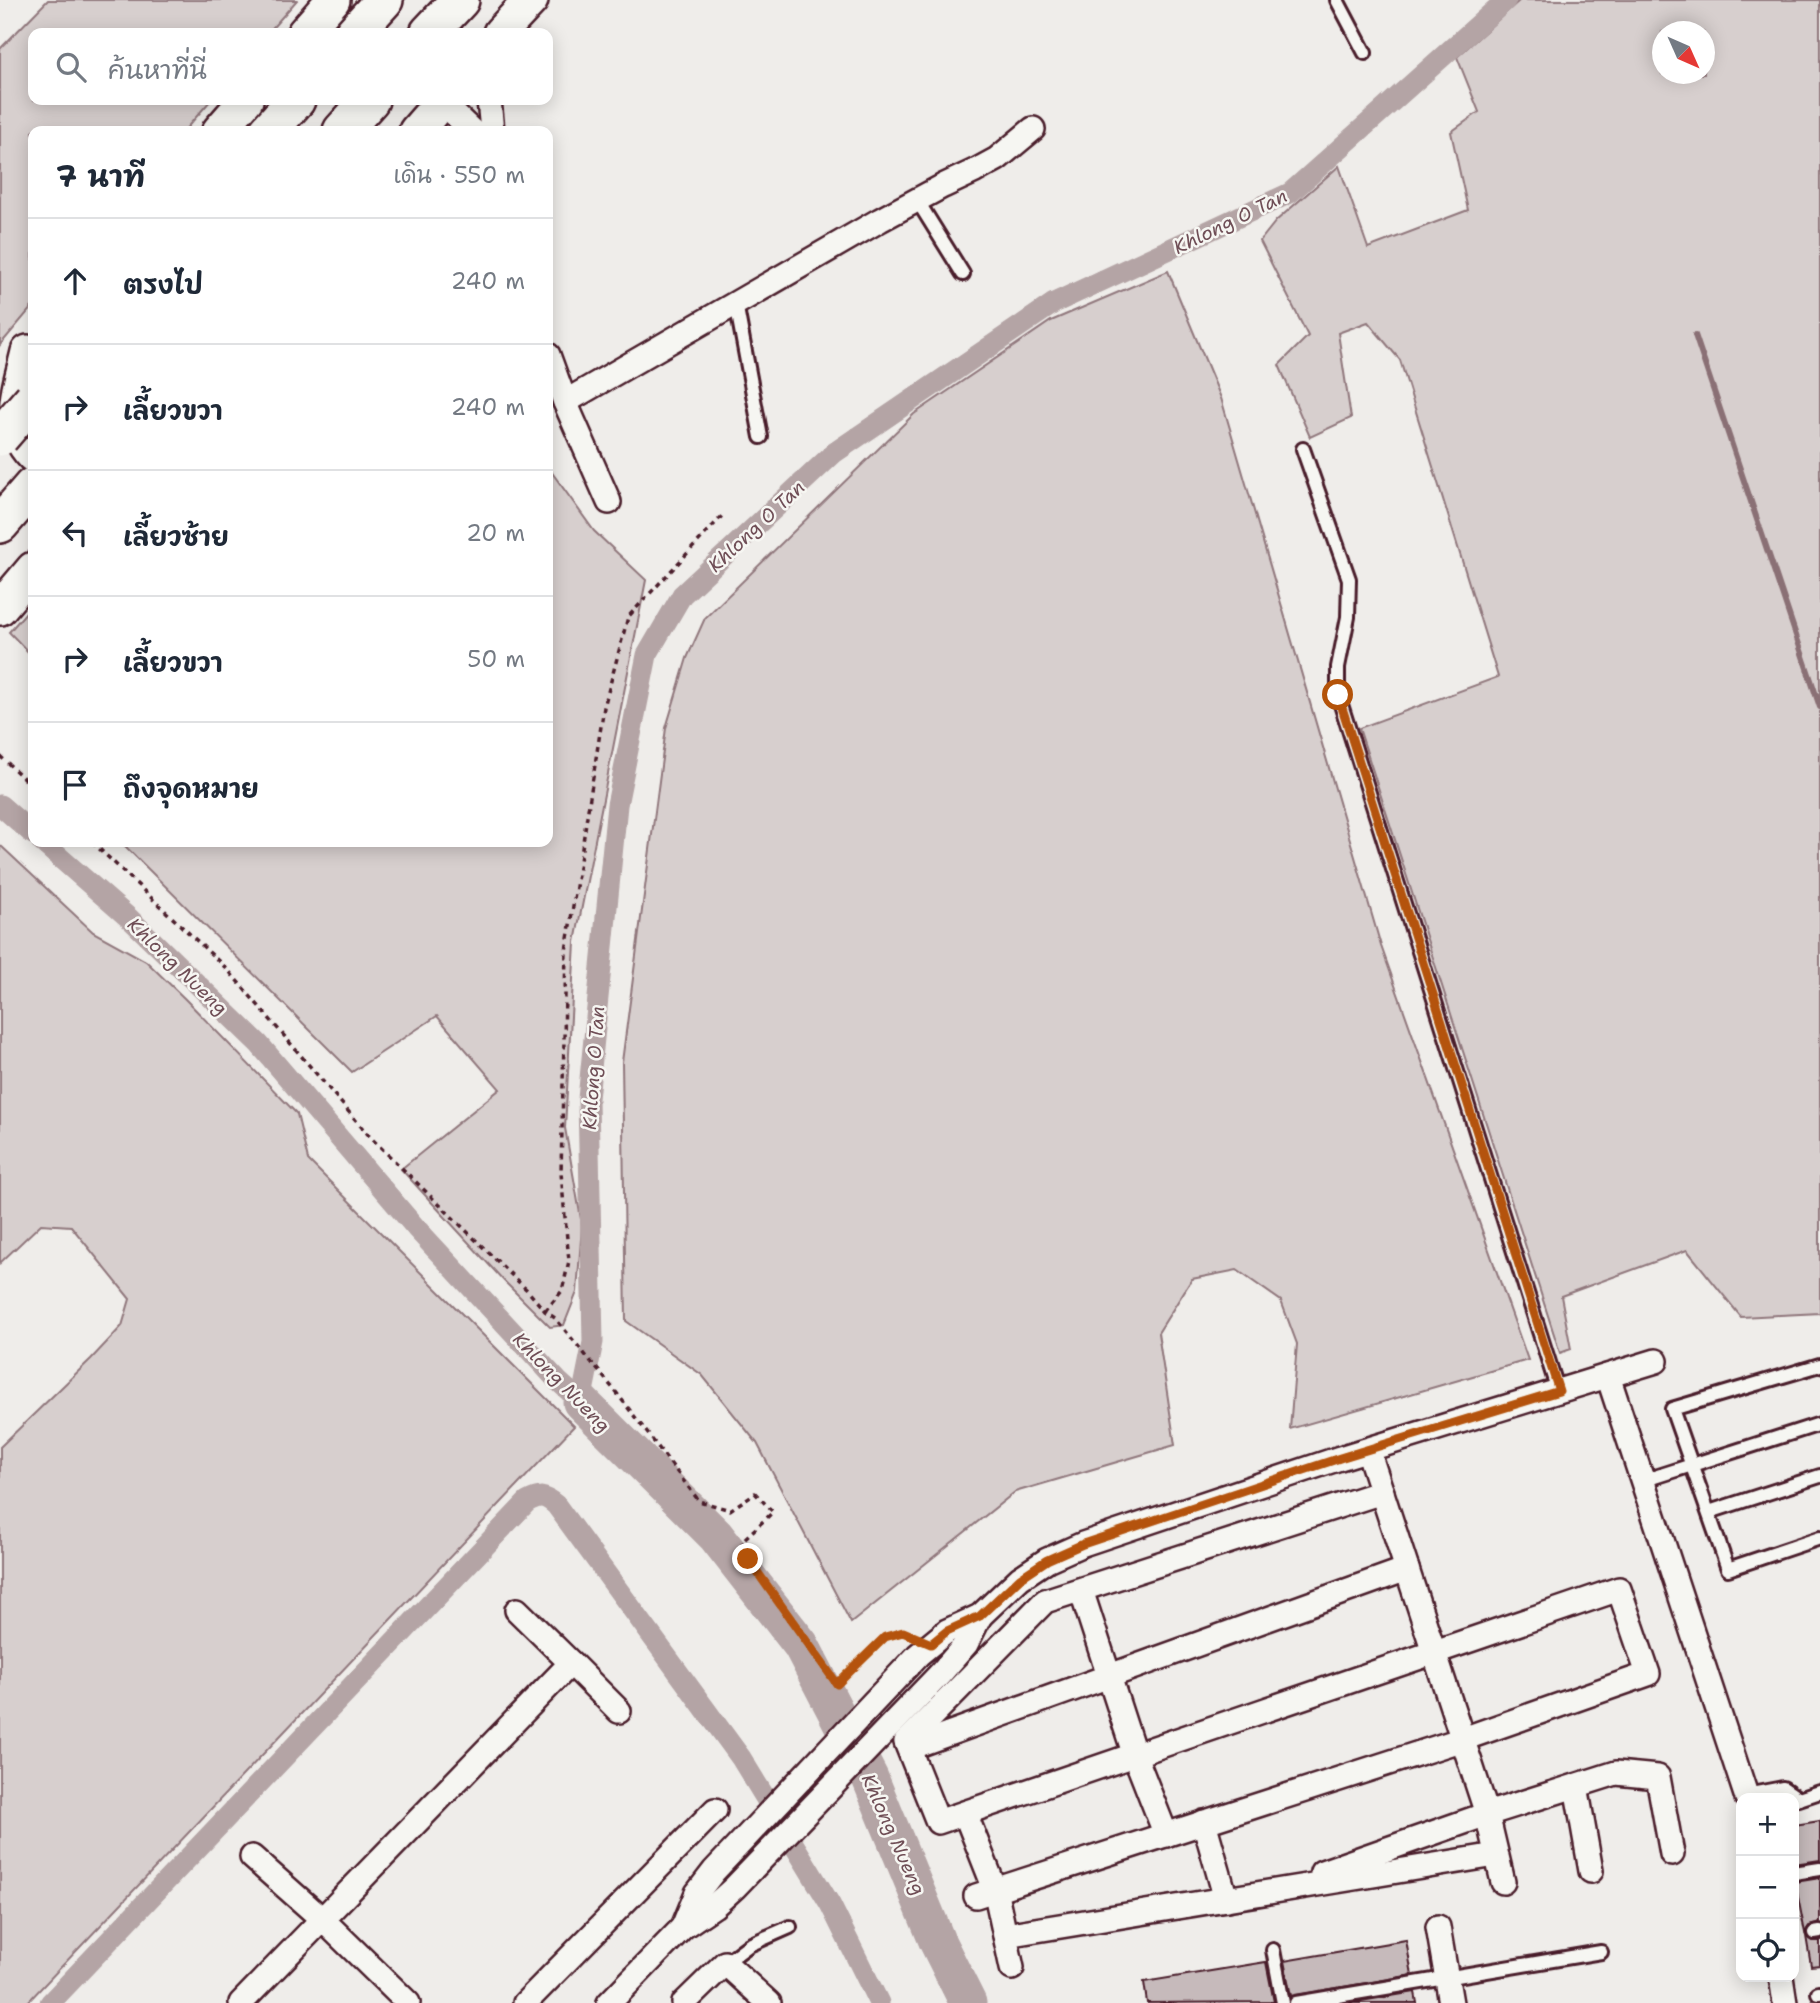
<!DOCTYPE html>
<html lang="th">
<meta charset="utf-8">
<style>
body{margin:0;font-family:"Shantell Sans","Playpen Sans Thai",sans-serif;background:#f2f2f3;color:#1f2937}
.controls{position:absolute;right:21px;bottom:21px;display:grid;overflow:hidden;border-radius:14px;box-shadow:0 4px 18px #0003}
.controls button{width:63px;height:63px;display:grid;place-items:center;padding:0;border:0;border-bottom:2px solid #e0e1e3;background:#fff;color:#1f2937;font:35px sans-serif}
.compass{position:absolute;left:1652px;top:21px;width:63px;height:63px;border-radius:50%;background:#fff;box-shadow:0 4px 18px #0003;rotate:135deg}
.stop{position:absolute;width:21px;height:21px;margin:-16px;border:5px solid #b45309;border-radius:50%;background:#fff}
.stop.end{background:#b45309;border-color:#fff;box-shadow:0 2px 7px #0008}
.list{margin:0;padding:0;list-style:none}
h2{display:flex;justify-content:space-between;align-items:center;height:91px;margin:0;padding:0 28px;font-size:30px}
h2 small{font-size:23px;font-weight:400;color:#747a83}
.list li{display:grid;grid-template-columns:46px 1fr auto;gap:21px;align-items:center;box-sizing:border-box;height:126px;padding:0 28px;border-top:2px solid #e0e1e3}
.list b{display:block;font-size:26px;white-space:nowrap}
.list em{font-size:23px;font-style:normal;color:#747a83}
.icon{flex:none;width:38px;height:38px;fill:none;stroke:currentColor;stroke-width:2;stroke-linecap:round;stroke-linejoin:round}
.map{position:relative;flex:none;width:1820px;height:2003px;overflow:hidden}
.search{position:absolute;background:#fff;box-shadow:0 4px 18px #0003;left:28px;top:28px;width:525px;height:77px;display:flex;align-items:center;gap:18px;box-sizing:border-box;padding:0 24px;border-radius:14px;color:#747a83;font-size:26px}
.panel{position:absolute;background:#fff;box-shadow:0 4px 18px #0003;left:28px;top:126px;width:525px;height:721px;border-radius:14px}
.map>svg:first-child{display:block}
.green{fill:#d7cfce;stroke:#90777c;stroke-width:2;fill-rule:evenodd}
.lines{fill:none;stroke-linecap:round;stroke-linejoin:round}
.stream{stroke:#8a6f74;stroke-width:6}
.canal{stroke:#b4a4a5;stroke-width:21}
.river{stroke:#b4a4a5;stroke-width:37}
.building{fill:#c6babb;stroke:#4a1f2b;stroke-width:2}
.service-casing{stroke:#4a1f2b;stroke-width:18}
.minor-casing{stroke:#4a1f2b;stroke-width:28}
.secondary-casing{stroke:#4a1f2b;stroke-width:38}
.primary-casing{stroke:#4a1f2b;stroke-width:42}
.path{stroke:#4a1f2b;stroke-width:3.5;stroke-dasharray:5 5;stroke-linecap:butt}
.service{stroke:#f6f6f2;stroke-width:12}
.minor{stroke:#f6f6f2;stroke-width:23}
.secondary{stroke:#f6f6f2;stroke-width:33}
.primary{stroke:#f6f6f2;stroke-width:37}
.primary-bridge-casing{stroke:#4a1f2b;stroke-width:42;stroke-linecap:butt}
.primary-bridge{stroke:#f6f6f2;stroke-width:37}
.route{stroke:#b45309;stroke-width:9}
.labels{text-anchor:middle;stroke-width:5;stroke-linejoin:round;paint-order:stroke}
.water-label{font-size:19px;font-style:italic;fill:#6f4e56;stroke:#f6f6f2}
</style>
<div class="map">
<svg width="1820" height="2003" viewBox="0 0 1820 2003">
<rect width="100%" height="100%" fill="#efedea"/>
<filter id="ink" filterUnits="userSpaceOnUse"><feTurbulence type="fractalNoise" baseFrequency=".0143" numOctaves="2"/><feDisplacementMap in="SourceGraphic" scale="14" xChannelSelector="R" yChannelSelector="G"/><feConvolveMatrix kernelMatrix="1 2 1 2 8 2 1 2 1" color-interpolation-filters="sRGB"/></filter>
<g filter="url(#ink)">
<g class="green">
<polygon points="48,0 297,0 268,33 33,33 33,100 211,100 184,131 33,131 33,306 0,345 0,49"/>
<path d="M1520,0h300v1313l-79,4 -54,-67 -126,46 10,53 -11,4 -201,-625 139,-51 -98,-317 -32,-38 -30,11 13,85 -41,19 -31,-72 29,-29 -48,-95 16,-20 63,-55 29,82 100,-38 -17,-78 28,-20 -22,-55zM1662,32h42v42h-42z"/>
<polygon points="1168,271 1221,398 1381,946 1528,1360 1290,1429 1297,1344 1281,1301 1237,1270 1192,1279 1158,1333 1175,1445 1015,1492 851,1623 757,1443 702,1375 626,1321 622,1062 666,728 687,658 705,618 914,414 1051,321"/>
<polygon points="548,467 594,531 646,580 575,942 565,1128 582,1225 577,1292 564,1325 550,1327 504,1281 401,1169 500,1089 437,1016 352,1072 121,842 548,842"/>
<polygon points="33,604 33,657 9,632"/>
<polygon points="0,845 93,932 146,961 185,999 297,1114 308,1160 574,1426 27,2003 0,2003 0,1447 91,1359 122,1326 130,1299 71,1226 41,1224 0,1263"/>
</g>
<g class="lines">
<polyline class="stream" points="1695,335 1820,707"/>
<g class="canal">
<polyline points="0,805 33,834"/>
<polyline points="42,842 130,919 259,1044 416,1228 558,1381 581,1402"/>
<polyline points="581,1402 593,1342 588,1099 617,805 647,655 682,595 834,453 1054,303 1290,193 1506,0"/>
<path d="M50,2003l477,-501c13,-7 17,-7 29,3l185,253 89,146 49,99"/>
</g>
<polyline class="river" points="581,1402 716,1536 801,1645 870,1778 937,1941 968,2003"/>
</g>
<g class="building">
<polygon points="1820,1821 1820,1860 1794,1864 1794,1825"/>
<polygon points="1820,1878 1820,1923 1809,1926 1805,1933 1795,1882"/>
<polygon points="1806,1936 1812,1941 1820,1941 1820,1965 1811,1966"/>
<polygon points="1406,1940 1412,1975 1291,1996 1284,1961"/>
<polygon points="1266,1962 1274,2002 1147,2003 1144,1982"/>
<polygon points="1415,1992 1417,2003 1349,2003"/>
</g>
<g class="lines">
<g class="service-casing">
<g id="service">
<polyline points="1337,0 1365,53"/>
<polyline points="917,200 963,274"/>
<polyline points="736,303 761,437"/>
<polyline points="1303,449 1349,579 1348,617 1338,667 1338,695 1558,1391"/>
<polyline points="1820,1365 1672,1409 1728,1569 1820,1538"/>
<polyline points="1642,1481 1820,1424"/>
<polyline points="1709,1512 1820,1476"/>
<polyline points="1746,1795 1783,1788 1799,1799 1820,1792"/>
<polyline points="1794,1873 1820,1869"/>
<polyline points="1814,1933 1820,1932"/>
<polyline points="1273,1950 1283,2003"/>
<polyline points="725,1963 749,1945 790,1927"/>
<polyline points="1818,1993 1820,1993"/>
<polyline points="1296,2003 1601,1952"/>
</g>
</g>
<g class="minor-casing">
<g id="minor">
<polyline points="489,100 492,131"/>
<polyline points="442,102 472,131"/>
<polyline points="548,355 565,402 609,502"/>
<polyline points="565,402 880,220 943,186 975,171 997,159 1033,129"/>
<polyline points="1608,1376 1747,1798"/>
<polyline points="1368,1450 1487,1814 1503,1882"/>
<polyline points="1081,1590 1135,1756 1166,1835"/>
<polyline points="517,1610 571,1663"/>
<polyline points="909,1748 1407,1569"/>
<polyline points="1576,1786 1591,1871"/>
<polyline points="965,1813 995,1889 1012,1968"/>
<polyline points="1204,1822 1226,1899"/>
<polyline points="252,1857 322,1919 408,2003"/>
<polyline points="1322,1872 1487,1814 1616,1773 1658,1777 1672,1854"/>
<polyline points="976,1896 1463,1739 1648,1674 1619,1589 938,1822 906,1742 1045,1601 1382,1492"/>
<polyline points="683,1927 697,1893 714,1871 918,1655 947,1631 980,1616 1020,1578 1047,1560 1083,1544 1340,1458 1656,1361"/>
<polyline points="1438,1927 1451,2003"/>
<polyline points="1005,1935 1496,1855"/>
<polyline points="1781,1977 1785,2003"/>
<polyline points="241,2003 571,1663 619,1711"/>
<polyline points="525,2003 715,1810"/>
<polyline points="609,2003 683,1927 714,1906 735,1887 940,1674 966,1644 980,1616"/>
<polyline points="684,2003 725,1963 769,2003"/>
</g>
</g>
<g class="secondary-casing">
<g id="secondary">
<polyline points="304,33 333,0"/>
<polyline points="500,33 531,0"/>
<polyline points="219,131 246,100"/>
<polyline points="416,131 443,100"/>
<path d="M28,352c-8,35 -24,74 5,103"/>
<polyline points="0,608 33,569"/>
</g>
</g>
<g class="primary-casing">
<g id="primary">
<polyline points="354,33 384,0"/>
<polyline points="429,33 460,0"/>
<polyline points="268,131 296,100"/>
<polyline points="342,131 370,100"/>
<polyline points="0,524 33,486"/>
</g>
</g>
<g class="path">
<polyline points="0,756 33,787"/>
<polyline points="92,842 228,970 371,1138 527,1290 545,1311 555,1318 616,1392 699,1501 730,1510 755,1493 773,1512 742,1541 748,1559 837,1684 885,1637 903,1632 909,1634"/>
<polyline points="545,1311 562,1291 569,1261 561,1173 566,951 604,707 628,617 723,515"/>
</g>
<use href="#service" class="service"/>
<use href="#minor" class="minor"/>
<use href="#secondary" class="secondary"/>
<use href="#primary" class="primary"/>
<g class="primary-bridge-casing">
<polyline id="primary-bridge" points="0,437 33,399"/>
</g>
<use href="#primary-bridge" class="primary-bridge"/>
</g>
</g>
<g class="lines" filter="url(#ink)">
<polyline class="route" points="748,1559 837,1684 885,1637 903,1632 931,1644 947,1631 980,1616 1020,1578 1047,1560 1083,1544 1340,1458 1559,1391 1338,695"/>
</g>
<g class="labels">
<g class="water-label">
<text transform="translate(1230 221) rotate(-26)" y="7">Khlong O Tan</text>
<text transform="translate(756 526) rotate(-43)" y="7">Khlong O Tan</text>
<text transform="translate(178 966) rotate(44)" y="7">Khlong Nueng</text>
<text transform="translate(593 1068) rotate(-86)" y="7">Khlong O Tan</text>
<text transform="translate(562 1382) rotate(46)" y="7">Khlong Nueng</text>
<text transform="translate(894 1834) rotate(66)" y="7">Khlong Nueng</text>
</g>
</g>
</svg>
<div class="controls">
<button>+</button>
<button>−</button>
<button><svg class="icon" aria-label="locate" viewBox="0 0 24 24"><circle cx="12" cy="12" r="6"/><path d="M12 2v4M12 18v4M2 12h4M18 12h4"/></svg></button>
</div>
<svg class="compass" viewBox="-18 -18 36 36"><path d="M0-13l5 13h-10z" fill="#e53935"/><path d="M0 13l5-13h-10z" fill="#747a83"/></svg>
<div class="stop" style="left:1338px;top:695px"></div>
<div class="stop end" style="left:748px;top:1559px"></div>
<div class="search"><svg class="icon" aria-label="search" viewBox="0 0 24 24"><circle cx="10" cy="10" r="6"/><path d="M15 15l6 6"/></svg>ค้นหาที่นี่</div>
<section class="panel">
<h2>7 นาที<small>เดิน · 550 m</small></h2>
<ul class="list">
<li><svg class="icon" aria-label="ahead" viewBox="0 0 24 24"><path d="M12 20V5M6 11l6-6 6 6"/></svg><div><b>ตรงไป</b></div><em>240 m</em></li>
<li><svg class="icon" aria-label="right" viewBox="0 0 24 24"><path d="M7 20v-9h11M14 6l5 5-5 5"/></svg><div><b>เลี้ยวขวา</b></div><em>240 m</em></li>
<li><svg class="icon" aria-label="left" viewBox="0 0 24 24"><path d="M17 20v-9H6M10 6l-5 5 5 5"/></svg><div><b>เลี้ยวซ้าย</b></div><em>20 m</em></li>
<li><svg class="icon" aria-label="right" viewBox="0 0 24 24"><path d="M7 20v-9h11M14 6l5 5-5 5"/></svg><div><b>เลี้ยวขวา</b></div><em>50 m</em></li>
<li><svg class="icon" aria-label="arrive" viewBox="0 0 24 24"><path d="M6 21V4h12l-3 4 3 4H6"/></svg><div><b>ถึงจุดหมาย</b></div></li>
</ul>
</section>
</div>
